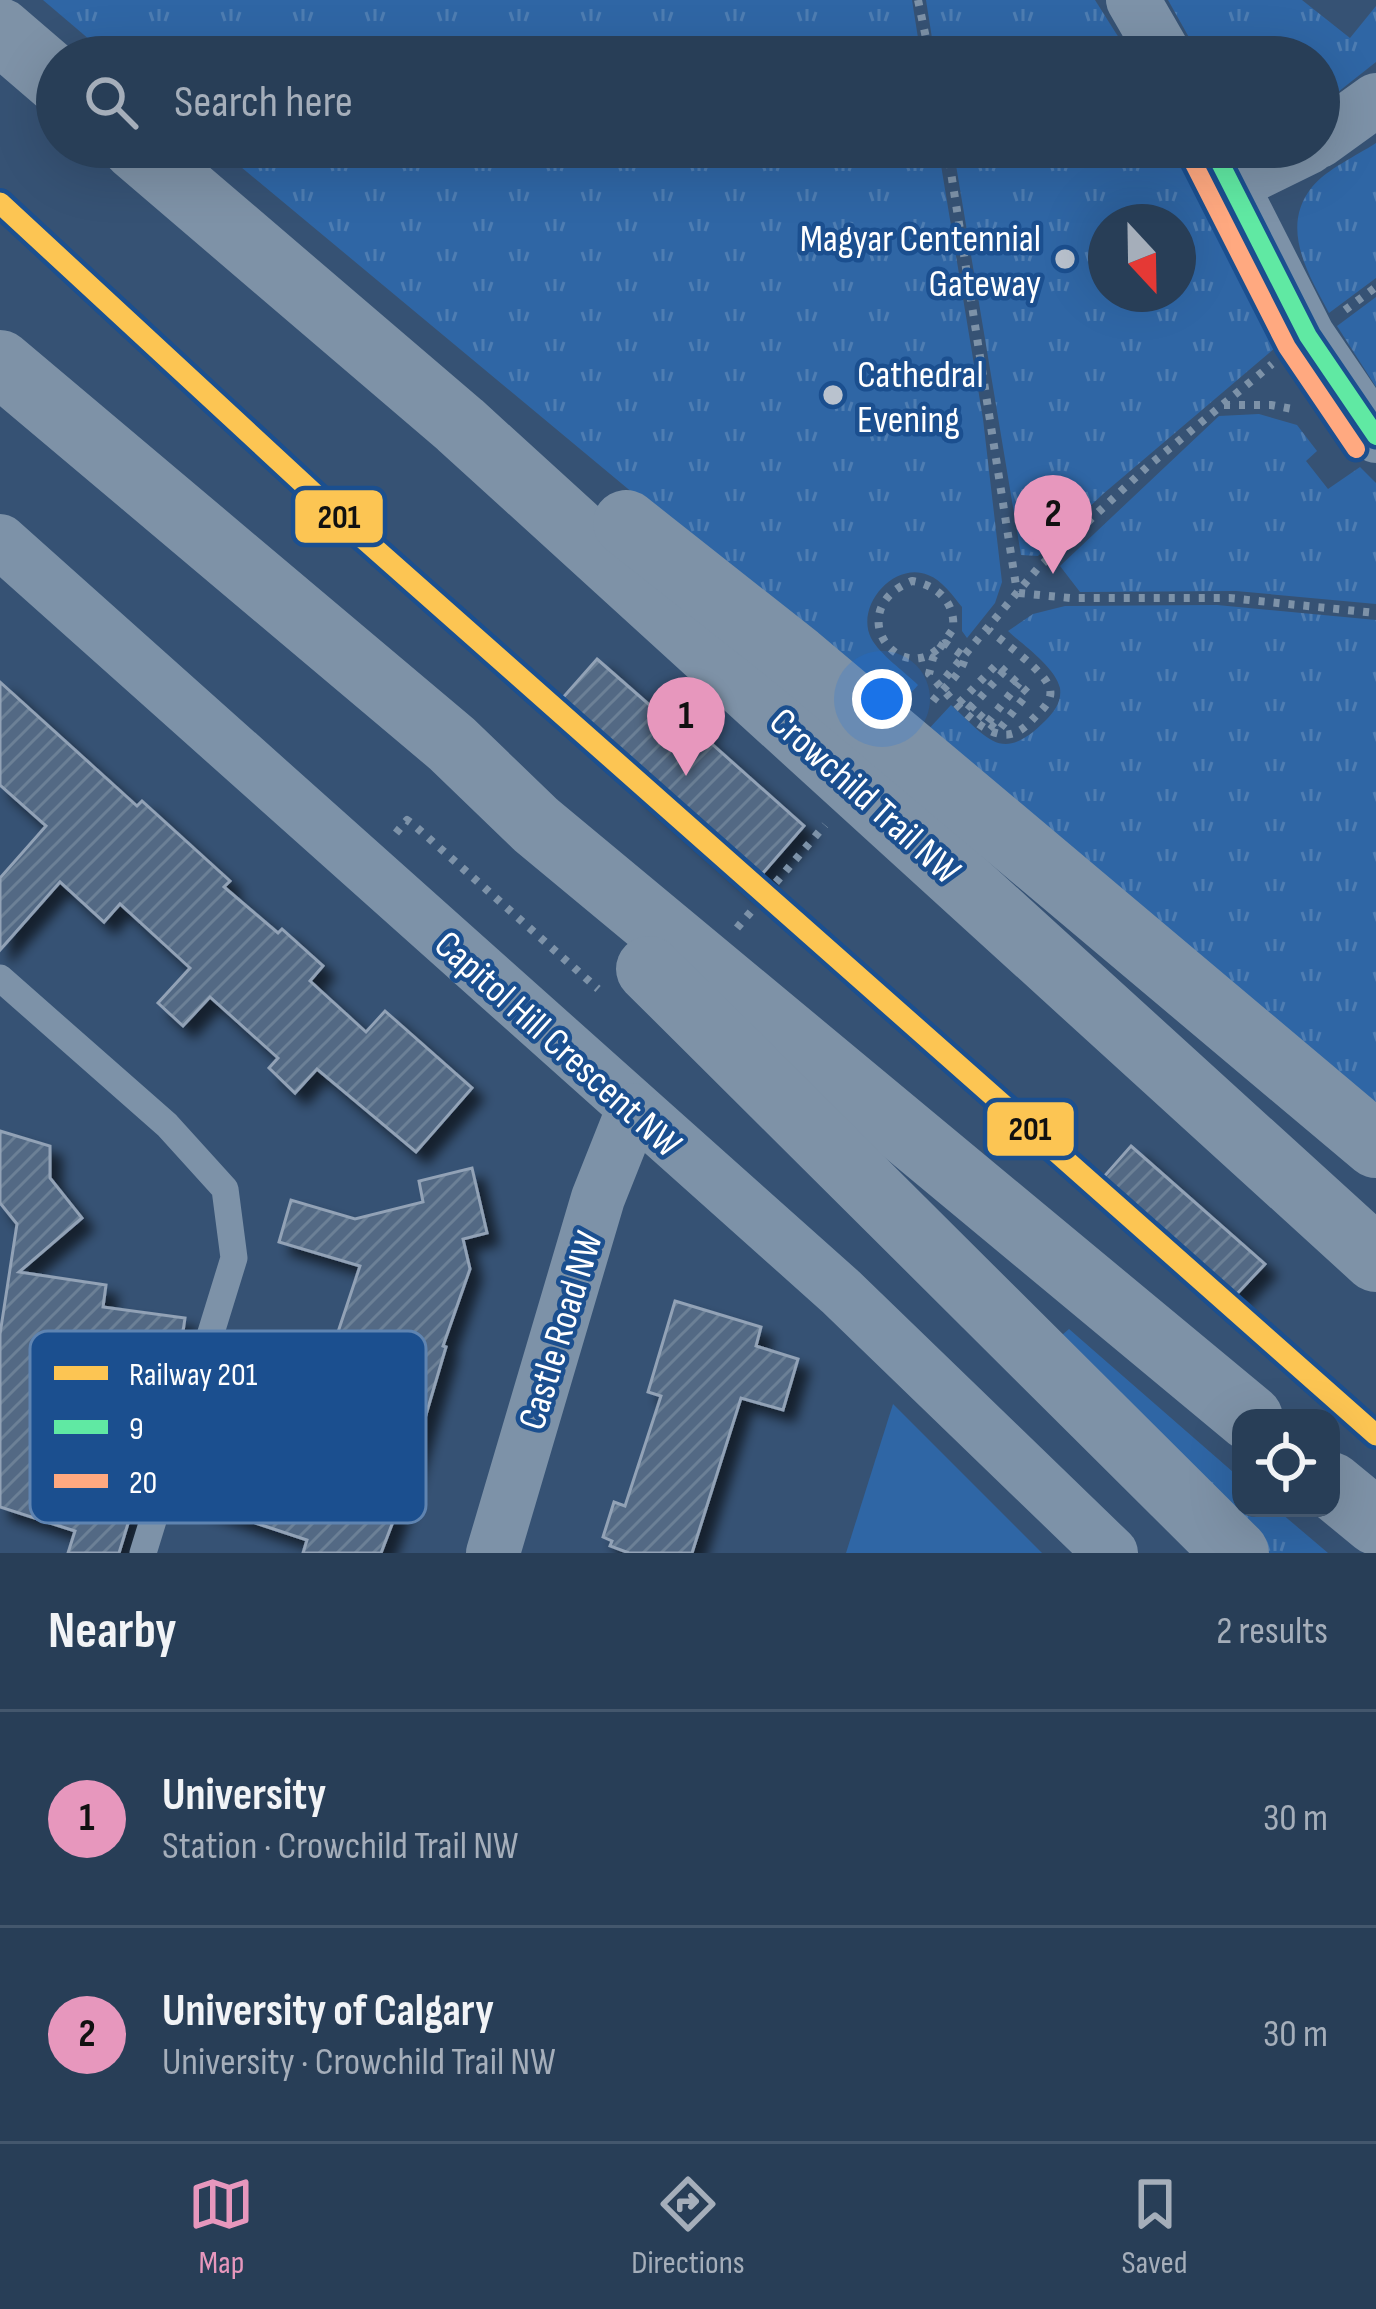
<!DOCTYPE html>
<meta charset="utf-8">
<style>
body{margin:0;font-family:"Sofia Sans Condensed",sans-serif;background:#344961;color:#f1f3f6}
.controls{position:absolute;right:36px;bottom:36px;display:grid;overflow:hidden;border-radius:24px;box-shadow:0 12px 48px #0002}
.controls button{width:108px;height:108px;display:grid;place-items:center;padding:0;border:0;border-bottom:3px solid #44576d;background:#283e57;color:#f1f3f6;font:60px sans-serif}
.compass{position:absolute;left:1088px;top:204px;width:108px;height:108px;border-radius:50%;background:#283e57;box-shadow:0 12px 48px #0002;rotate:158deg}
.you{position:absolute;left:882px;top:699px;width:42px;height:42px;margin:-30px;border:9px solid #fff;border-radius:50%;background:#1a73e8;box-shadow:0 0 0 18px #1a73e833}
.badge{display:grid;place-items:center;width:78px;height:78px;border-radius:50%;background:#e797bd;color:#111;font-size:39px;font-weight:700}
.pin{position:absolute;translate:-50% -99px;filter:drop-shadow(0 3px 6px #0008)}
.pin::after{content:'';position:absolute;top:63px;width:42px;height:36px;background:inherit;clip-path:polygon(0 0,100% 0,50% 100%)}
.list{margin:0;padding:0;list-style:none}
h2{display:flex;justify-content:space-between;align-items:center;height:156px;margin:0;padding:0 48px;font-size:51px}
h2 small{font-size:39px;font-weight:400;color:#a5aeba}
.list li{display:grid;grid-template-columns:78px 1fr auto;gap:36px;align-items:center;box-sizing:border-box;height:216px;padding:0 48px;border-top:3px solid #44576d}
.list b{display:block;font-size:45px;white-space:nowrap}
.list p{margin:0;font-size:39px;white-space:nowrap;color:#a5aeba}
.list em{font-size:39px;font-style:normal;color:#a5aeba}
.icon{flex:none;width:66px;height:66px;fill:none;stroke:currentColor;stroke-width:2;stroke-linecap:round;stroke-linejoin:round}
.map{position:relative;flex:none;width:1376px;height:1553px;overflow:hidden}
.search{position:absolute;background:#283e57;box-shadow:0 12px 48px #0002;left:36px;right:36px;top:36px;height:132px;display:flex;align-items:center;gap:30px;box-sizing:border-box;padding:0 42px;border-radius:66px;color:#a5aeba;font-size:45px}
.sheet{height:588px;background:#283e57}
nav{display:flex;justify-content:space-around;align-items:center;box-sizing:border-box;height:168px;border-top:3px solid #44576d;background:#283e57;font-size:33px;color:#a5aeba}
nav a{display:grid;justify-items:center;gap:6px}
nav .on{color:#e797bd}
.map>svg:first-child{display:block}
.grass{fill:url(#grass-tufts);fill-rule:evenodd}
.green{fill:#2f66a5}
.building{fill:url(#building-hatch);stroke:#92a2b6;stroke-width:3;filter:url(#shadow)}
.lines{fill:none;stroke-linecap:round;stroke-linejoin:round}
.path{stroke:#7d92a8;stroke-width:8;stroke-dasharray:6 9;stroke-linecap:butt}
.lane{stroke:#7d92a8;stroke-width:27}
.street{stroke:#7d92a8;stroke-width:54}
.highway{stroke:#7e92a7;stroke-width:66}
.bus-1-casing{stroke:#1b4f8f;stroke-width:27}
.bus-2-casing{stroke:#1b4f8f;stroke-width:27}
.bus-1{stroke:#60e9a3;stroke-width:18}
.bus-2{stroke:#ffa980;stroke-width:18}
.rail-1-casing{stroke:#1b4f8f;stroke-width:30}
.rail-1{stroke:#fcc553;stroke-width:21}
.poi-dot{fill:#b9c2ce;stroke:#1b4f8f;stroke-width:4.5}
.labels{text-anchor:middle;stroke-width:9;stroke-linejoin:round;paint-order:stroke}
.poi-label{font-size:39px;fill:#fff;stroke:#1b4f8f;text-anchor:end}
.street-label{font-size:39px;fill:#fff;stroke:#1b4f8f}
.key{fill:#1b4f8f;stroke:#5f84b1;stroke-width:3}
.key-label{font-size:33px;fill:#fff}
.line-badge{stroke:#1b4f8f;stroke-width:4.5}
.pale-badge-label{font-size:33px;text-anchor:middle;font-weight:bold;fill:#111}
</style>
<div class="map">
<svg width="1376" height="1553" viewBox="0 0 1376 1553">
<defs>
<pattern id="grass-tufts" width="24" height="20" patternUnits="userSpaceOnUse" patternTransform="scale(3)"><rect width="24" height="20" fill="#2f66a5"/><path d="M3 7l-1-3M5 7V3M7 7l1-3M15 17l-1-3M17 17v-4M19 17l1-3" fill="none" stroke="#4e7db2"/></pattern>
<pattern id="building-hatch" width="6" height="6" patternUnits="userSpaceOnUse" patternTransform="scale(3)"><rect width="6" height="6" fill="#526984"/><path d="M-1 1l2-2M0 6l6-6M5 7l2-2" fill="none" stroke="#6c8096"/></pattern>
<filter id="shadow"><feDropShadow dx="11" dy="11" stdDeviation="6" flood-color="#0009"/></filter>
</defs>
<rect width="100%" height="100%" fill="#365274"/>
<g class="grass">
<polygon points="43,0 912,0 921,57 110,57"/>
<polygon points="926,0 1095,0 1131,57 935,57"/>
<polygon points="1168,0 1302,0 1350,38 1376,6 1376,62 1319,107 1319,57 1200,57"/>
<path d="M1376,143v135l-47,35c-20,-38 -50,-85 -17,-126 15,-18 44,-31 64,-44z"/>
<path d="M217,147h721l45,272 19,163 -7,21 -28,35 -5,-7v-24c-9,-11 -20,-27 -34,-32 -34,-14 -73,31 -57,63 9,17 33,33 47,47l-23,26z"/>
<path d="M953,147h225l97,201 -172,146 -65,62 -17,-1zM1106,222h72v72h-72z"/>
<polygon points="1376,297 1376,387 1337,326"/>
<polygon points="1259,414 1297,425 1317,451 1306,461 1328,489 1360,467 1376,483 1376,604 1236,591 1080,592 1060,566 1219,416"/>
<path d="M1217,605l159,15v489l-451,-376 26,-28c37,33 50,60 94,16 9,-9 17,-19 15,-33 -5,-21 -37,-43 -52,-57l25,-17 32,-8z"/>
<polygon points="1069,1329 1241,1479 1241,1508 1275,1508 1328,1553 1269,1553 1047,1348"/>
</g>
<polygon class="green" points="893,1404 1042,1553 846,1553"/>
<g class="building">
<polygon points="597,659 686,737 694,728 804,826 749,889 639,791 648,781 559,702"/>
<polygon points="0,682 137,806 142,801 230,881 224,887 278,933 282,929 323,966 310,981 366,1032 385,1011 472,1088 416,1152 317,1069 295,1093 269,1068 278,1058 210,997 183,1026 158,1003 190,968 120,904 104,922 60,882 0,950 0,878 46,826 0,785"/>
<polygon points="0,1131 50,1146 50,1178 82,1218 19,1272 106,1285 103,1307 185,1318 176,1379 171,1379 167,1408 90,1399 69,1473 137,1494 119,1553 68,1553 75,1531 0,1507 0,1334 17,1224 0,1203"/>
<polygon points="1131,1146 1265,1264 1233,1298 1101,1180"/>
<polygon points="472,1168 487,1233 463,1239 470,1269 443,1346 446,1347 399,1506 381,1553 303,1553 307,1540 195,1503 210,1455 327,1494 361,1383 325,1371 360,1266 279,1242 291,1200 355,1219 423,1202 419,1181"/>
<polygon points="675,1301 761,1327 756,1346 798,1359 783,1410 741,1398 692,1553 629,1553 610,1546 612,1541 603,1537 614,1502 625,1506 661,1396 648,1392"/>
</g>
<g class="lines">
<g class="path">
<polyline points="918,0 930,57"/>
<polyline points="947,147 1017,592"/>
<polyline points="1345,310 1376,287"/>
<polyline points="1224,405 1271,405 1298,410"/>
<polyline points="1019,593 1070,598 1229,598 1376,613"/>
<polyline points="946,677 1038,568 1147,467 1272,364"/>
<path d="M933,701c10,-13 30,-28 32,-44l-20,-14c-8,6 -15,14 -25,15 -36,7 -68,-53 -8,-77 25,4 44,22 41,48l-20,29 -4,16c18,19 45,55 71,60 13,3 24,-5 32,-14 8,-9 21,-18 18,-31 -4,-17 -47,-47 -61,-59"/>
<polyline points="959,703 997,664 1028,693 998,731 965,702"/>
<polyline points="970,709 1005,670"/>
<polyline points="988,722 1019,683"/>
<polyline points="396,833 407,820 414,825 598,989"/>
<polyline points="737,928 825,825"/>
</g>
<polyline class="lane" points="0,978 167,1125 225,1189 234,1258 143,1553"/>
<g class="street">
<polyline points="1133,0 1166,57"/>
<polyline points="1319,141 1376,100"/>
<polyline points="1212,147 1308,336 1376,436"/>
<polyline points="1232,185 1309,147"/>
<polyline points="0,541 841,1292 1111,1553"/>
<polyline points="493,1553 598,1198 633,1110"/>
</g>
<g class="highway">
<polyline points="0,31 57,80"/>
<polyline points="135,147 460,425 1376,1259"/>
<polyline points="0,363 452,744 536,825 1250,1418"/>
<polyline points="626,523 797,658 1376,1145"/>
<polyline points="649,969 1236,1553"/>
<polyline points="1331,1485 1376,1522"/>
</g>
<g class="bus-1-casing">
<polyline id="bus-1" points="1212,147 1308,336 1376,436"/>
</g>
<g class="bus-2-casing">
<polyline id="bus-2" points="1191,158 1287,347 1356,449"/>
</g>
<use href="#bus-1" class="bus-1"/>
<use href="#bus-2" class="bus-2"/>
<g class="rail-1-casing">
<polyline id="rail-1" points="0,203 347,524 1376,1435"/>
</g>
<use href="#rail-1" class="rail-1"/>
</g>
<g class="poi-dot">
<circle cx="1065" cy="259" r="12"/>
<circle cx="833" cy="395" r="12"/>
</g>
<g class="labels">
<g class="poi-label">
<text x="1041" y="251">Magyar Centennial<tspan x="1041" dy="45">Gateway</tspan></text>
<text x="857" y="387" text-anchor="start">Cathedral<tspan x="857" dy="45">Evening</tspan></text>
</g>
<g class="street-label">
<text transform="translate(866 795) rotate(42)" y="14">Crowchild Trail NW</text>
<text transform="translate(559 1043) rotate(42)" y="14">Capitol Hill Crescent NW</text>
<text transform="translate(559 1330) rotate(-73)" y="14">Castle Road NW</text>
</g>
</g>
<rect x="30" y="1331" width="396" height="192" rx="18" class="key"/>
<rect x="54" y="1366" width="54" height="14" fill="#fcc553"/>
<rect x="54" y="1420" width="54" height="14" fill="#60e9a3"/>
<rect x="54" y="1474" width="54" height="14" fill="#ffa980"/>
<g class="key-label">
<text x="129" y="1385">Railway 201</text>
<text x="129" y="1439">9</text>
<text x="129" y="1493">20</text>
</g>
<g class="line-badge">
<rect x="293" y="488" width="92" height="57" rx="12" fill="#fcc553"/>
<rect x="985" y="1100" width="91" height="58" rx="12" fill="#fcc553"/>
</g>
<g class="pale-badge-label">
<text x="339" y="528">201</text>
<text x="1030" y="1140">201</text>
</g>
</svg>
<div class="controls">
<button><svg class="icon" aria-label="locate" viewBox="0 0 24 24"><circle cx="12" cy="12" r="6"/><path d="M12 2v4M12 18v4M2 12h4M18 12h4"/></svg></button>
</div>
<svg class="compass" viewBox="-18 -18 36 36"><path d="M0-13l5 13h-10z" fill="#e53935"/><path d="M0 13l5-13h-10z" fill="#a5aeba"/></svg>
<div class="you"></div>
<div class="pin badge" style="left:686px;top:776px">1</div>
<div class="pin badge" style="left:1053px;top:574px">2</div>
<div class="search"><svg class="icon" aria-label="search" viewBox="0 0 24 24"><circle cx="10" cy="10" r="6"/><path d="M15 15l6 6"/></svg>Search here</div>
</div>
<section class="sheet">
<h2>Nearby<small>2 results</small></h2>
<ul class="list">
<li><span class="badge">1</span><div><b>University</b><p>Station · Crowchild Trail NW</p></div><em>30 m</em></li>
<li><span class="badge">2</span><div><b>University of Calgary</b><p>University · Crowchild Trail NW</p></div><em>30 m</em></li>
</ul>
</section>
<nav>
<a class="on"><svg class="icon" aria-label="map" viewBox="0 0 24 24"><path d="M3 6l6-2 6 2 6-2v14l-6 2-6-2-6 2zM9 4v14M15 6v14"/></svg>Map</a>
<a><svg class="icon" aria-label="directions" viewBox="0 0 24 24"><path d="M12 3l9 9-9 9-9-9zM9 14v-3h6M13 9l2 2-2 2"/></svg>Directions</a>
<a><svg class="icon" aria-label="saved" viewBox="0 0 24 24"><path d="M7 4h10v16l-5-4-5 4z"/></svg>Saved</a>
</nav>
